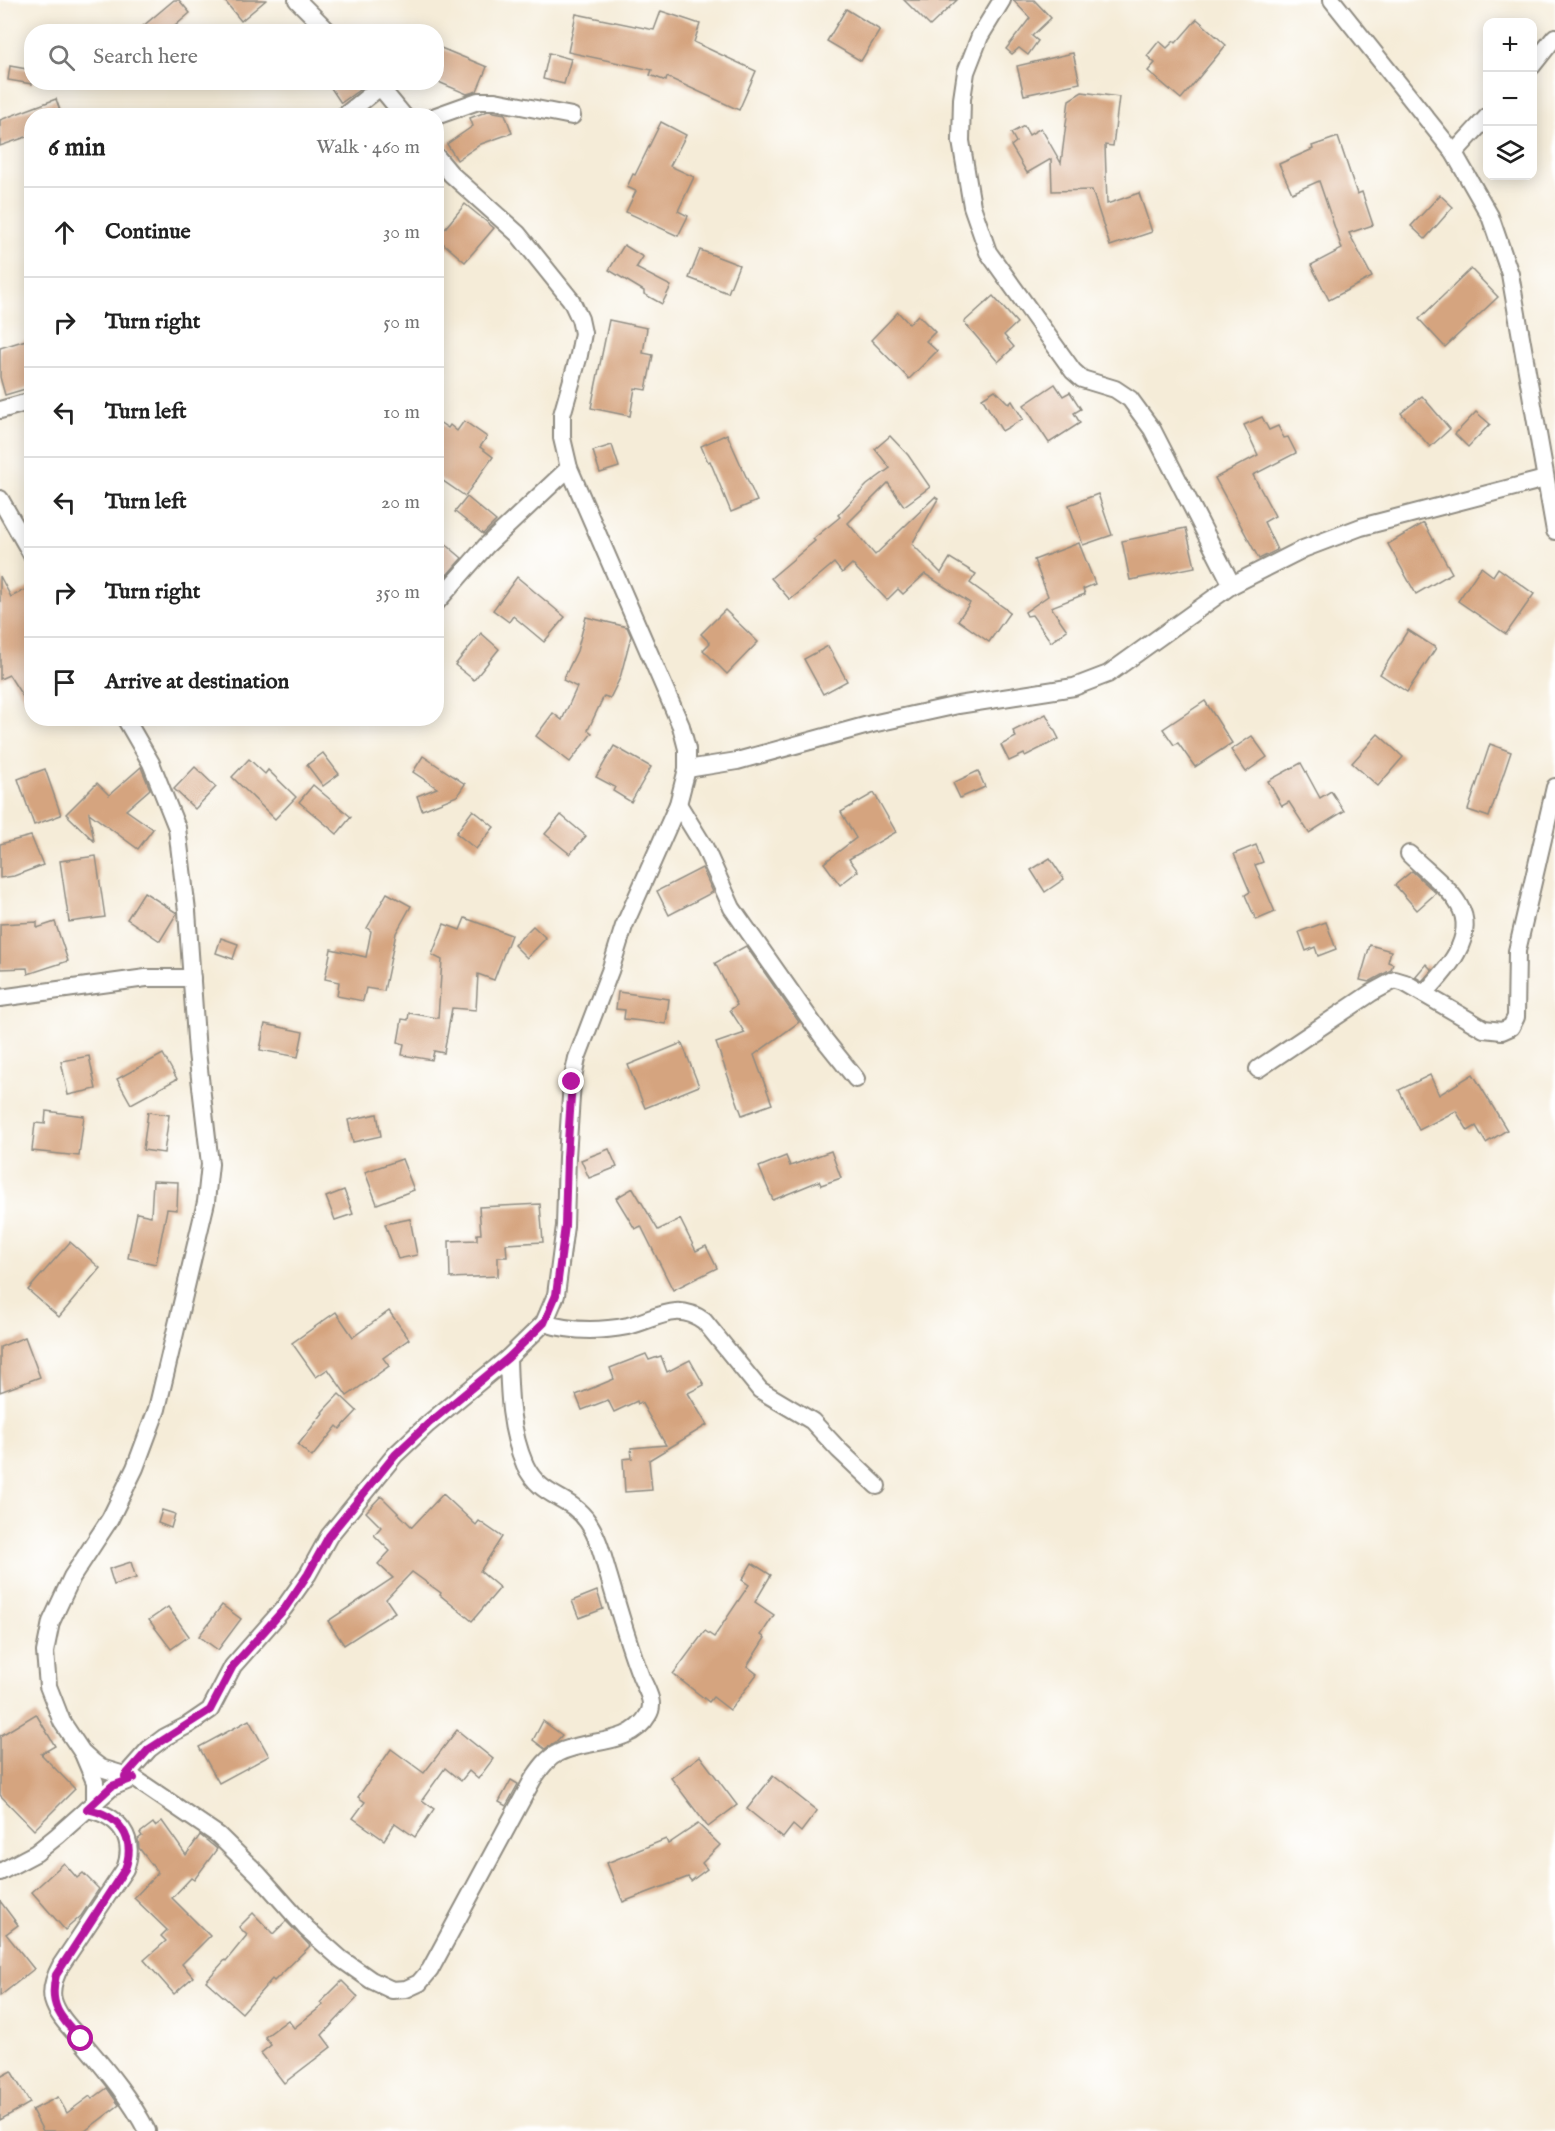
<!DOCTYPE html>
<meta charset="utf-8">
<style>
body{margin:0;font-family:"IM FELL English",serif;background:#f2f2f2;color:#222}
.controls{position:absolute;right:18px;top:18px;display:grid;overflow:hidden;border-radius:12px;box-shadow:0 3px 15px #0003}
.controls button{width:54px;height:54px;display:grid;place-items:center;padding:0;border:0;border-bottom:2px solid #e0e0e0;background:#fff;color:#222;font:30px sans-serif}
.stop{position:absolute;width:18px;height:18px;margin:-14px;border:4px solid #b5179e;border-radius:50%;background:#fff}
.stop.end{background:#b5179e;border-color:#fff;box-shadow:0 2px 6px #0008}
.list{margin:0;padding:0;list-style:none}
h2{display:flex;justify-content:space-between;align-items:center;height:78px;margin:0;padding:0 24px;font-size:26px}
h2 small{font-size:20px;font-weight:400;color:#767676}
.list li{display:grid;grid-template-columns:39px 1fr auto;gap:18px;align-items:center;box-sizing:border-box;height:90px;padding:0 24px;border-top:2px solid #e0e0e0}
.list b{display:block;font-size:22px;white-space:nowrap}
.list em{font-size:20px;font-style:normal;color:#767676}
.icon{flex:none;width:33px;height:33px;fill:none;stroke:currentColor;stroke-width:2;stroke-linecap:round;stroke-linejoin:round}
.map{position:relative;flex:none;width:1555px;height:2131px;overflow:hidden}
.search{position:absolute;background:#fff;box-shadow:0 3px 15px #0003;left:24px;top:24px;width:420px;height:66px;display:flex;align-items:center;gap:15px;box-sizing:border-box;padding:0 21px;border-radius:24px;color:#767676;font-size:22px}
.panel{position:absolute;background:#fff;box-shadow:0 3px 15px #0003;left:24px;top:108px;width:420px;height:618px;border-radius:24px}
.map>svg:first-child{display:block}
.building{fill:#d5a47f}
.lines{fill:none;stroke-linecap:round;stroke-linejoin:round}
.street-casing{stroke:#908c82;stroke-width:20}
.street{stroke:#fff;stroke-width:16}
.route{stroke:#b5179e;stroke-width:8}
</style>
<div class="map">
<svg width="1555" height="2131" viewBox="0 0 1555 2131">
<rect width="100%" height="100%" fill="#fff"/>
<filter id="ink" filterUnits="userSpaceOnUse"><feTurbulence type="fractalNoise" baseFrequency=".0167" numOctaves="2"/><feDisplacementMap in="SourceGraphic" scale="12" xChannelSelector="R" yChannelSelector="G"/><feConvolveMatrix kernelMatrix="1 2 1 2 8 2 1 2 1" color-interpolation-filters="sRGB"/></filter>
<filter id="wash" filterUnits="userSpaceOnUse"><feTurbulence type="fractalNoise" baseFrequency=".008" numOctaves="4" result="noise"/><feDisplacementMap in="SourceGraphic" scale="24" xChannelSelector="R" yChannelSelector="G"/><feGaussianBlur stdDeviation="1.35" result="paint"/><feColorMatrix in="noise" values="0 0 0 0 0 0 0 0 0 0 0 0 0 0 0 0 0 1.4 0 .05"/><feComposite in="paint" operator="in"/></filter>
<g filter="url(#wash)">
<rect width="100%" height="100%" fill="#f5ecd8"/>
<g id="blocks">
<g class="building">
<polygon points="174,0 179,0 190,13 168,32 136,32"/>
<polygon points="224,0 266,0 241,21"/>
<polygon points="904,0 957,0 930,26"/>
<polygon points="1013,0 1034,0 1051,18 1032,36 1038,41 1028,55 1019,48 1012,54 1006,49 1030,18"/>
<polygon points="846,9 880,30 861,61 827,41"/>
<polygon points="661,11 700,24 694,42 756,71 739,110 667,77 666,81 650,75 652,70 568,52 576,14 654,30"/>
<polygon points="1197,19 1226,45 1181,99 1148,71 1155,63 1147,56 1159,41 1167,48 1174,41 1176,43"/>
<polygon points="436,46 487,67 477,91 467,94 436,81"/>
<polygon points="549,53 571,59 564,84 543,79"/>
<polygon points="1073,53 1080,83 1024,95 1017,66"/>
<polygon points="10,66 32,70 32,84 8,80"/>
<polygon points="327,82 366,82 366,85 341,103"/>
<polygon points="1082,92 1119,97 1113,146 1105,145 1107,204 1139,193 1152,232 1110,246 1092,190 1052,191 1051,159 1027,173 1011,146 1016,142 1011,133 1024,126 1029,135 1041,128 1061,163 1069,100"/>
<polygon points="56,99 62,116 32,116 32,135 0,146 0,120"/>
<polygon points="488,111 505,114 512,133 481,144 457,160 447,144 473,126 470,118"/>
<polygon points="661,122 686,135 670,166 694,177 678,211 688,216 678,236 626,212 636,191 627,187 633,174 635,175"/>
<polygon points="1338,137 1357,194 1362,192 1373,225 1349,233 1372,277 1329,300 1311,265 1342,249 1319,181 1292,193 1279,164 1313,149 1312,146"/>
<polygon points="1440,195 1453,207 1425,239 1411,226"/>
<polygon points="465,204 494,228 465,262 437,238"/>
<polygon points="624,245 643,257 636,268 671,286 662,304 644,294 644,291 609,270"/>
<polygon points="700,250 739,265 728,293 689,278"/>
<polygon points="1471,269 1498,297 1445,347 1419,319"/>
<polygon points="993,296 1017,323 1004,335 1014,347 998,362 964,322"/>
<polygon points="898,312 909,324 918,315 935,332 926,341 937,351 909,379 871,340"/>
<polygon points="609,320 647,328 643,353 653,355 646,390 635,388 630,416 591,408"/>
<polygon points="26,340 32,357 32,387 5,395 0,377 0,348"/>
<polygon points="1055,384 1063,396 1070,392 1081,409 1074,413 1080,423 1049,443 1024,405"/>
<polygon points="995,390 1009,404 1012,401 1023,419 1002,431 982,398"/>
<polygon points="1422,396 1450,429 1430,447 1401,413"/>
<polygon points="1476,412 1490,424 1468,447 1455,434"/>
<polygon points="1262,417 1269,430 1278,426 1284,438 1288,437 1296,453 1253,475 1275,516 1264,522 1277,550 1259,559 1215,478 1258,455 1244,425"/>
<polygon points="436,420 448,428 450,425 457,431 464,421 487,437 480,447 493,457 465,496 436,476"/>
<polygon points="727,434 757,501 731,512 710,461 708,462 701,446"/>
<polygon points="890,436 908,455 930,487 904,506 888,483 848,523 875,555 935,497 938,499 912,544 941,573 950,558 976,574 970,583 1010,612 989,642 958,620 970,603 925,574 903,594 898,589 887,600 852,564 842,573 834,563 790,600 771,578 815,541 813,539 840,517 838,515 867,485 890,468 875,449"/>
<polygon points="612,445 619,467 600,473 593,451"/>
<polygon points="1098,494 1112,535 1083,545 1069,505"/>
<polygon points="467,497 496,521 483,534 455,512"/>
<polygon points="1424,523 1452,573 1416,594 1388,544"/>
<polygon points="1186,528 1195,567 1130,580 1122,541"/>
<polygon points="436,536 462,558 447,575 436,567"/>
<polygon points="1079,543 1095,584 1083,589 1085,594 1051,607 1067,630 1051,642 1032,615 1027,616 1025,612 1048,596 1034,560"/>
<polygon points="1481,567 1493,576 1498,568 1534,594 1506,634 1458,601"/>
<polygon points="0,576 11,597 32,586 32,711 9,675 0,679"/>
<polygon points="517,577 565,617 544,642 513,616 509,622 493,610"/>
<polygon points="725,610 758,642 727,674 703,650 710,643 701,634"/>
<polygon points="586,617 627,627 631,636 620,678 610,698 604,696 588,730 592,733 570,762 536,736 553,713 562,720 577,687 563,680 577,651"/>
<polygon points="1408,630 1436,648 1407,692 1380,674"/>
<polygon points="481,633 499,649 474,680 455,665"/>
<polygon points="828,646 847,681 823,694 804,659"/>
<polygon points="1205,701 1232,743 1195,767 1178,743 1174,745 1163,729"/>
<polygon points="1046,714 1059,739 1025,756 1024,754 1009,761 1001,745 1016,737 1013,731"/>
<polygon points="1378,734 1403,757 1378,786 1352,763"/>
<polygon points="1252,736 1267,757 1246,772 1231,750"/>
<polygon points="1490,744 1511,752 1489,817 1468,810"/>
<polygon points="614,746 651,767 631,802 613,791 615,787 596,777"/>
<polygon points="323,753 339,774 323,786 307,765"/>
<polygon points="423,756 465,784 457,796 422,810 417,796 437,788 413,772"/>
<polygon points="249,759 265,774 268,770 296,797 275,819 232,777"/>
<polygon points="1301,763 1320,798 1331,791 1344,811 1309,833 1289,802 1282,806 1268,781"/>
<polygon points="141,767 150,789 126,810 153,829 138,849 89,813 94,841 66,814 97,783 109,795"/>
<polygon points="195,767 216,787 195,809 174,789"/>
<polygon points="45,769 61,815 34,825 18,779"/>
<polygon points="978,771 985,787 960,798 953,783"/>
<polygon points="313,785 351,817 337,834 299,802"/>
<polygon points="874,793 896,832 849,859 858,871 840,885 824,863 856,838 841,812"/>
<polygon points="473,810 494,827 476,849 456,833"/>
<polygon points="561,815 586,836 570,854 545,834"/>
<polygon points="31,836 43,865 14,876 0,878 0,844"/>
<polygon points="1256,845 1263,862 1255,865 1275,912 1256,920 1245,895 1250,892 1234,854"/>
<polygon points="96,856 105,917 69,922 60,861"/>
<polygon points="1050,858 1064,879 1045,892 1031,870"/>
<polygon points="702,868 713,892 669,915 657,891"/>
<polygon points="1412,871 1436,893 1417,910 1395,885"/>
<polygon points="144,892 177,913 160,941 127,919"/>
<polygon points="387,893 411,906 396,933 384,991 366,988 363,1001 337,996 339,982 325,979 331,949 366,957 371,931 367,928"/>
<polygon points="465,918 511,935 494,980 478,974 476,1010 452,1008 444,1053 434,1051 432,1060 402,1055 404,1044 398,1042 402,1019 408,1020 409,1013 438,1018 442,960 432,955 444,924 460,930"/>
<polygon points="37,922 37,928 55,922 68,961 28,974 27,968 0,969 0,924"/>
<polygon points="1326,922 1336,949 1318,956 1315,947 1306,951 1299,932"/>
<polygon points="533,926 546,938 527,958 514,945"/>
<polygon points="221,938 238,944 233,959 216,953"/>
<polygon points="1370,945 1391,951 1388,962 1393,964 1391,970 1369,982 1360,980"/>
<polygon points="746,946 799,1022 754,1055 772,1104 742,1115 716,1043 745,1033 730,1010 737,1005 715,963"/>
<polygon points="1426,964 1432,970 1422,981 1415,977"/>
<polygon points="618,992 669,999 666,1024 624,1019 625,1010 616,1009"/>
<polygon points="265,1024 303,1032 298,1057 260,1050"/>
<polygon points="682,1043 699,1086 645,1108 628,1065"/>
<polygon points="163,1054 177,1079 131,1104 117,1079"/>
<polygon points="89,1056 96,1089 68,1095 61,1061"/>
<polygon points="1473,1074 1507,1130 1486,1143 1476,1126 1468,1131 1456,1111 1419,1130 1399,1090 1430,1075 1439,1095"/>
<polygon points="46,1111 84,1116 79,1156 32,1151 35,1123 45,1124"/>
<polygon points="148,1112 169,1115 164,1153 143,1150"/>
<polygon points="377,1114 381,1136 353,1142 348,1120"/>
<polygon points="609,1149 617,1167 589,1178 581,1160"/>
<polygon points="831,1151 841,1178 821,1185 819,1181 773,1200 759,1167 786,1156 790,1166"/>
<polygon points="402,1159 414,1190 377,1204 365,1172"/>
<polygon points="153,1181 178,1182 177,1210 167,1209 156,1264 128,1258 137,1213 151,1216"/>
<polygon points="633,1188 658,1230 680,1219 696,1251 706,1246 717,1268 673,1290 641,1226 635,1229 616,1198"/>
<polygon points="344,1190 353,1214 335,1220 326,1197"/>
<polygon points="540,1204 543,1242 506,1244 507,1257 498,1257 498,1276 450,1278 449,1241 477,1240 477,1234 481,1234 479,1207"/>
<polygon points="410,1219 417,1255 398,1259 385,1224"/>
<polygon points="70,1242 100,1268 59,1317 28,1290"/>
<polygon points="389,1311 409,1339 383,1358 389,1366 347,1396 328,1369 316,1377 292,1343 336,1312 353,1337"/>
<polygon points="25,1337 40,1377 0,1392 0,1347"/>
<polygon points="646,1354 649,1360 661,1356 667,1372 690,1360 704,1385 688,1393 707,1425 649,1460 652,1490 625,1492 623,1459 632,1458 631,1448 666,1445 641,1402 638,1404 637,1401 614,1412 608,1400 582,1410 576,1395 614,1379 610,1368"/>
<polygon points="339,1394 357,1411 340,1429 337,1426 312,1457 298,1445 323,1413 322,1412"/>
<polygon points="443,1494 476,1525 479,1521 502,1537 480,1571 500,1588 472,1621 440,1595 441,1593 412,1572 386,1599 395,1612 344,1645 328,1621 393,1578 378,1564 390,1551 374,1535 381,1527 366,1512 381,1496 412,1527"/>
<polygon points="162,1510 175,1514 171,1528 158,1523"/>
<polygon points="131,1562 136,1578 114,1585 109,1569"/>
<polygon points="752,1563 771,1575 755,1602 774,1615 761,1635 765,1638 747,1666 757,1674 730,1710 713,1697 709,1702 673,1674 705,1631 714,1637 749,1585 742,1580"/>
<polygon points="597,1591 603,1609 579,1618 572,1601"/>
<polygon points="222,1605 241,1619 218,1650 199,1636"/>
<polygon points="168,1607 189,1636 171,1649 149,1620"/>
<polygon points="36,1714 55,1746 41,1754 75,1789 34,1830 0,1795 0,1736"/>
<polygon points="249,1720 269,1756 219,1783 199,1747"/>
<polygon points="543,1721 562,1735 556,1742 545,1749 533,1740"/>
<polygon points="457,1730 493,1759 478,1779 469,1771 461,1781 445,1768 422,1800 434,1809 415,1837 395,1823 384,1840 353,1818 365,1802 358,1797 391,1749 424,1773"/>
<polygon points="700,1756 737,1805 708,1827 671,1778"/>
<polygon points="773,1776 817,1811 801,1832 793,1825 783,1838 747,1809"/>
<polygon points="511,1780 518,1784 506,1806 499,1802"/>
<polygon points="162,1821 186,1855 200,1835 217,1849 194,1880 191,1878 172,1898 210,1936 182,1964 193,1977 174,1994 144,1960 166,1941 161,1936 167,1930 134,1898 158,1873 139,1848 138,1839 142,1836 140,1833 153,1823 155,1826"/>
<polygon points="698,1824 720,1845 702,1863 707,1869 691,1881 688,1877 623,1902 607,1863 666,1839 668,1844"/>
<polygon points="64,1863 77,1878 83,1873 99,1889 81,1916 65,1930 32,1892"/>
<polygon points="0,1901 18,1925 6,1934 34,1969 0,1996"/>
<polygon points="253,1913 273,1934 286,1921 310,1946 274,1981 272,1979 242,2013 206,1981 225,1960 226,1961 247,1935 239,1927"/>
<polygon points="342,1981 358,1997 322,2035 331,2047 284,2083 261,2053 271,2045 265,2037 288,2020 294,2028 323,2005 320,2003"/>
<polygon points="11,2071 30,2103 0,2120 0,2077"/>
<polygon points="107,2088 119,2105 85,2131 43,2131 32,2110 58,2097 67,2113 90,2096 92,2099"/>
</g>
</g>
</g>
<g filter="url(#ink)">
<use href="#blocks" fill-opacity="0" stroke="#908c82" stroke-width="1.5"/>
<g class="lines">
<g class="street-casing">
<g id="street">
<polyline points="297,0 329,32"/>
<polyline points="1002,0 980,36 966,72 962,99 961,141 972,206 988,252 1073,371 1082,379 1115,389 1130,399 1152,429 1232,585"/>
<polyline points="1332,0 1454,153 1490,216 1510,274 1555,531"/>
<polyline points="1532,66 1555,37"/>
<polyline points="376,82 404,116"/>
<polyline points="344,116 380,87"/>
<polyline points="436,116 478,101 495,101 572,116"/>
<polyline points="1454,153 1488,116"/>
<polyline points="0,410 32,401"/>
<polyline points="0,499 32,555"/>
<polyline points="436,603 486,546 569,468"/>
<path d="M125,718l26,45 26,65 10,83 10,141 13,112 -4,38 -49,207 -22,59 -25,51 -38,58 -21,45 -6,30 3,34 14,36 20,30 11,10 8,6 33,10 84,57 40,39 48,54 35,31 30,21 21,10 14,-1 13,-6 11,-13 103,-191c7,-10 14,-21 25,-26 29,-15 72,-6 90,-38 8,-12 -2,-26 -7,-38 -13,-33 -22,-66 -32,-100 -6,-19 -10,-39 -21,-55 -19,-28 -47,-23 -63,-57 -15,-34 -16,-71 -17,-107"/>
<polyline points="687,769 737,761 872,724 958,705 1074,687 1108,674 1232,585 1303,549 1361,527 1545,479"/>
<polyline points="678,804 705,848 732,908 824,1039 856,1079"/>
<path d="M1409,854c15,15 40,33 50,51 19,32 -14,67 -35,89"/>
<polyline points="0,998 146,978 192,978"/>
<polyline points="1258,1069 1371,993 1395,980 1405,983 1484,1029 1502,1031 1511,1027 1516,1017 1517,951 1555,787"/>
<path d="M544,1323c28,9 54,9 84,3 29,-7 48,-25 76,-5l56,69 52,31 27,29 38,36"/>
<polyline points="84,1756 95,1782 95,1801"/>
<polyline points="125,1776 149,1749 165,1737 188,1725 210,1710 233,1666 284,1608 308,1574 329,1536 395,1455 428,1424 508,1358 544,1323 556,1295 565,1226 567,1157 572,1082 577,1058 610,971 624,926 678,804 687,769 687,749 681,726 569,468 562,438 562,415 579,355 583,333 580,319 571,300 518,234 451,174 436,156"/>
<path d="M87,1809c31,6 50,28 38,60l-64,96c-6,11 -11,23 -8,35 5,18 21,31 32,45 23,27 46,55 62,86"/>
<polyline points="0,1872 36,1853 57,1836 112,1787 134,1778"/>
</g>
</g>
<use href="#street" class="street"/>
</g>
</g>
<g class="lines" filter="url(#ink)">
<path class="route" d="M81,2039c-20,-21 -33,-33 -25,-64l69,-106c12,-32 -7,-54 -38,-60l25,-23 22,-8 -9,-2 24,-27 61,-39 23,-44 52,-58 23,-34 21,-38 66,-81 33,-31 80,-66 36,-35 12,-28 9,-69 2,-69 5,-75"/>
</g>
</svg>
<div class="controls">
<button>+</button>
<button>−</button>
<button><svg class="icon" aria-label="layers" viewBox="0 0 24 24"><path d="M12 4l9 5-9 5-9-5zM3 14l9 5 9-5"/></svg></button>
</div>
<div class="stop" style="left:81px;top:2039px"></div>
<div class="stop end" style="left:572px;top:1082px"></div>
<div class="search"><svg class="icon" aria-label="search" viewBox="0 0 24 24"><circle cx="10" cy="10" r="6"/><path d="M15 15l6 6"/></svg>Search here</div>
<section class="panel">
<h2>6 min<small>Walk · 460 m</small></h2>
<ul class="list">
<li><svg class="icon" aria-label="ahead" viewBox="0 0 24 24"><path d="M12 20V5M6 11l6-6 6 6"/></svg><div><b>Continue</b></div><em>30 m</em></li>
<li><svg class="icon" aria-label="right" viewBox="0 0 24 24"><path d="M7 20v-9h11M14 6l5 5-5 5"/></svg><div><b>Turn right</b></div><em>50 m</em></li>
<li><svg class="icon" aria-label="left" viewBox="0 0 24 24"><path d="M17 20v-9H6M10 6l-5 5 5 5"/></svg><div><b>Turn left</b></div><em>10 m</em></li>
<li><svg class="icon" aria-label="left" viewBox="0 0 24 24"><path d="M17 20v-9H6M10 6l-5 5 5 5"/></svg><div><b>Turn left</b></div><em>20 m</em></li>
<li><svg class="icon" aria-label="right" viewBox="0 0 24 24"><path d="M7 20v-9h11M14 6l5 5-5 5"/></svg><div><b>Turn right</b></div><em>350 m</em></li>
<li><svg class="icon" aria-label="arrive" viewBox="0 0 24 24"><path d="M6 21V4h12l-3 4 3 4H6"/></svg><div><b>Arrive at destination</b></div></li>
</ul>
</section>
</div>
